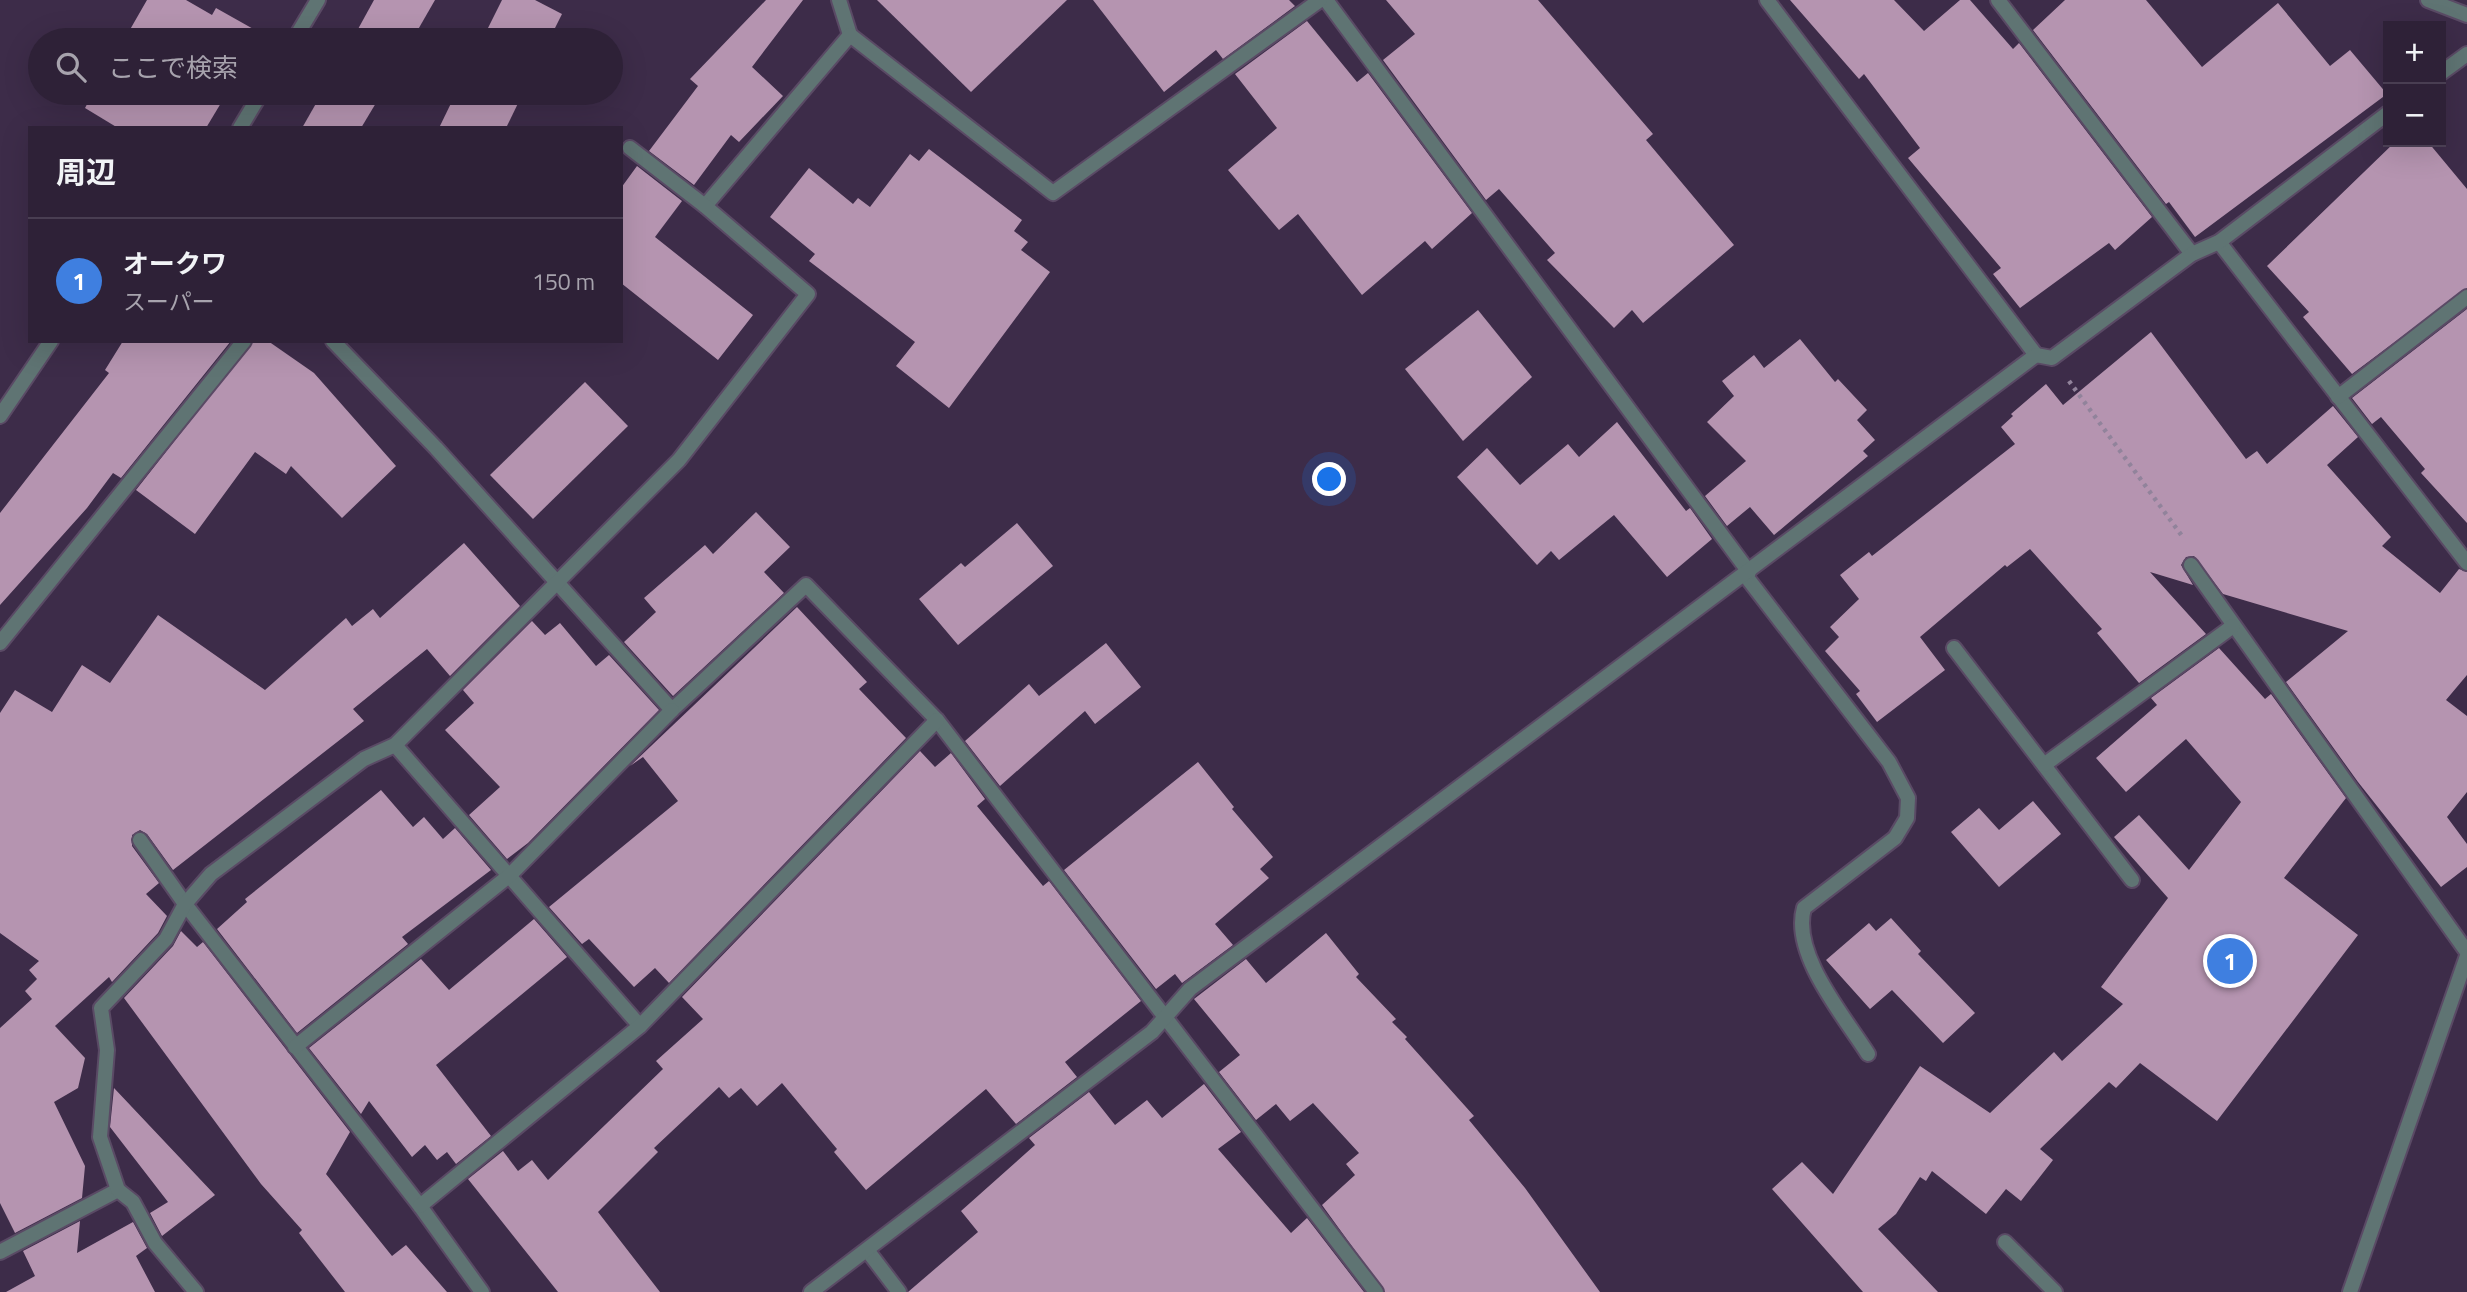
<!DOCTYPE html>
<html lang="ja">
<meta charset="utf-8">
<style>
body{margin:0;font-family:"Titillium Web","Noto Sans JP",sans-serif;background:#3a2e42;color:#f1f3f6}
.controls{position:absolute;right:21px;top:21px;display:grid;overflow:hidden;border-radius:0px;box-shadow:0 7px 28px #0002}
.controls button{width:63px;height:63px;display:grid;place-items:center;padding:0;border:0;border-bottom:2px solid #493e52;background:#2e2137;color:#f1f3f6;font:35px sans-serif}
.you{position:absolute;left:1330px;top:480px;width:24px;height:24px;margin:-18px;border:5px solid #fff;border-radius:50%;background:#1a73e8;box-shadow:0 0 0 10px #1a73e833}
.badge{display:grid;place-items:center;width:46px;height:46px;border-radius:50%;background:#8dce44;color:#fff;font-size:23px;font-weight:700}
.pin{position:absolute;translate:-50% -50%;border:4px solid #fff;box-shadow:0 2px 7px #0006}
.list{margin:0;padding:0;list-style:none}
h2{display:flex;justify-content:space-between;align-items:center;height:91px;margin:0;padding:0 28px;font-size:30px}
h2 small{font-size:23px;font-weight:400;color:#a7a3ad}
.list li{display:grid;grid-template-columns:46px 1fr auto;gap:21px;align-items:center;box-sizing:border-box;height:126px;padding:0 28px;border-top:2px solid #493e52}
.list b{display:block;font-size:26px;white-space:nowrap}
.list p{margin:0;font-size:23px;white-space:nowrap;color:#a7a3ad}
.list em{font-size:23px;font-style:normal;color:#a7a3ad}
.icon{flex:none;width:38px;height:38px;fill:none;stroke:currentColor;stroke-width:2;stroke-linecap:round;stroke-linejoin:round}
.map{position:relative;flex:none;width:2467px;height:1292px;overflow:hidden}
.search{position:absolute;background:#2e2137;box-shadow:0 7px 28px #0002;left:28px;top:28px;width:595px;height:77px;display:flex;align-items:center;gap:18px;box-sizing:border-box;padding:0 24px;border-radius:38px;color:#a7a3ad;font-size:26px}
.panel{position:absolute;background:#2e2137;box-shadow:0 7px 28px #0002;left:28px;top:126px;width:595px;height:217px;border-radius:0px}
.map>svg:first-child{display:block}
.building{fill:#b594b0}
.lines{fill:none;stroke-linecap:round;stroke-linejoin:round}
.service-casing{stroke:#5a4a65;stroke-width:18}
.minor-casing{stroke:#5a4a65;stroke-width:18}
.tertiary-casing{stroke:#5a4a65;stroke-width:18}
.path{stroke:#91839b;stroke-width:4.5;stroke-dasharray:3.5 5;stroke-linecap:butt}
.service{stroke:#5f7473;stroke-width:14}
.minor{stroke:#5f7473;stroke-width:14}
.tertiary{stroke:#5f7473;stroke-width:14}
</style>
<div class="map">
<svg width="2467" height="1292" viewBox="0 0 2467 1292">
<rect width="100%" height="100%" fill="#3d2c49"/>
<g class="building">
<polygon points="147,0 186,0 212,15 216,8 262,34 258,40 124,40"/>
<polygon points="374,0 435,0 412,40 352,40"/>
<polygon points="502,0 535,0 562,14 549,40 482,40"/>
<polygon points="766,0 803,0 752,67 783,96 739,142 731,135 694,185 649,151 698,86 690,79"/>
<polygon points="877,0 1067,0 971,92"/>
<polygon points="1093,0 1289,0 1295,6 1223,59 1216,50 1164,92"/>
<polygon points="1386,0 1538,0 1653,134 1646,140 1734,245 1643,323 1632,310 1614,328 1547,260 1555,253 1499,189 1486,200 1383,60 1415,34"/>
<polygon points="1790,0 1894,0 1924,31 1960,0 1970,0 2013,49 2019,43 2152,217 2115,250 2109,243 2020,308 1993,274 2001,268 1908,158 1920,148 1864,74 1859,79"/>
<polygon points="2065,0 2146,0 2202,67 2278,3 2330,66 2350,50 2387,94 2195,237 2169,202 2166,204 2033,30"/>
<polygon points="1307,21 1357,82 1368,73 1472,213 1432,249 1425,241 1362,295 1298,214 1279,230 1228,170 1277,128 1235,74"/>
<polygon points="93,93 227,93 206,128 118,128 85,108"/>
<polygon points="322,93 382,93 361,128 302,128"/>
<polygon points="456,93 523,93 506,128 439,128"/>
<polygon points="2395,142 2428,142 2467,189 2467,288 2352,374 2303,317 2309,312 2267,266"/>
<polygon points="929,149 1022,220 1014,231 1028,242 1021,250 1050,272 949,408 896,366 915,342 809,261 815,254 770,217 809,168 853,204 858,198 870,207 910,154 919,161"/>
<polygon points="637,166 682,201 655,237 753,315 718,360 621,283 621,188"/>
<polygon points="2467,309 2467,523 2421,473 2425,469 2381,417 2372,424 2352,398"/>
<polygon points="1478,310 1532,377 1463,441 1405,369"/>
<polygon points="2151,332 2246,459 2257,451 2267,464 2333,406 2358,437 2327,465 2391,537 2382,546 2440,593 2459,569 2467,572 2467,675 2446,700 2467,716 2467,792 2447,817 2467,844 2467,867 2441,887 2358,782 2286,682 2348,631 2223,594 2194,556 2186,557 2181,565 2193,585 2150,572 2206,634 2139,683 2097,633 2102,629 2030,549 2007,567 2005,565 1920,637 1945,670 1877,722 1856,694 1860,691 1825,651 1839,637 1830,627 1859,599 1840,575 1869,552 1872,556 2015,444 2001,427 2013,416 2011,414 2046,384 2063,405"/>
<polygon points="1800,339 1835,382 1838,379 1867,410 1857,420 1875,440 1863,451 1868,456 1774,535 1750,507 1727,526 1705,496 1746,461 1707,422 1734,396 1722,381 1754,355 1764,368"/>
<polygon points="123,341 231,341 121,478 113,473 87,508 0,605 0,513 109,373 105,370"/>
<polygon points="253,341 268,341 314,373 396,466 342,518 291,466 286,474 255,452 195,534 136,490"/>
<polygon points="585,382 628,426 533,519 490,475"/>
<polygon points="1617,422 1686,511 1690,508 1712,539 1667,577 1614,515 1559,560 1551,551 1537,565 1457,477 1487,448 1520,485 1568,444 1579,457"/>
<polygon points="756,512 790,547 764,572 784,593 673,696 624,642 656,612 644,598 705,545 713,554"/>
<polygon points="1017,523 1053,566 958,645 919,599 961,563 965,567"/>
<polygon points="464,543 520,606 450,676 427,649 353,709 364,721 173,870 147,834 140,830 132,835 132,846 159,883 146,894 167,916 158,933 112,982 109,977 55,1026 85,1058 78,1088 54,1102 85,1166 82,1198 15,1233 0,1203 0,1028 32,999 25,991 37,979 29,970 39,961 0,933 0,713 15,690 52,712 82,665 110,683 158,615 265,690 346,618 352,626 373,609 380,618"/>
<polygon points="797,607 867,682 859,689 906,738 669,983 655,968 634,987 589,939 582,944 549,907 678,801 643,757 630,766"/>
<polygon points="532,621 545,635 560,623 596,666 609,655 659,710 528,843 507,859 469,815 500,787 445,730 474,703 463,690"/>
<polygon points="1106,643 1141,687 1095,724 1085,711 1000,786 965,741 1029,684 1039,696"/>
<polygon points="2219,648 2265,699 2271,694 2346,798 2284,878 2358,935 2217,1121 2140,1063 2116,1088 2109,1082 2040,1149 2053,1160 2021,1201 2006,1189 1986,1214 1932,1171 1926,1181 1920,1177 1896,1214 1878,1229 1938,1292 1863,1292 1772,1189 1802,1162 1833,1194 1920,1066 1990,1113 2054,1052 2062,1061 2123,1004 2101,987 2168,898 2114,837 2139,815 2189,870 2241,802 2186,739 2126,792 2096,758 2157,705 2151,698"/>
<polygon points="920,751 935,767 951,753 985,799 977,806 1043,886 1049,881 1141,1001 1065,1062 1077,1077 1016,1124 986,1089 866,1190 834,1152 837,1149 782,1083 757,1106 741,1088 729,1098 719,1087 654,1148 658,1152 598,1212 660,1292 558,1292 468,1179 503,1151 518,1171 532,1160 548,1180 663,1069 656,1061 703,1019 682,997"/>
<polygon points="1198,762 1234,807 1232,809 1273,857 1260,869 1269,878 1215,924 1233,945 1182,983 1175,974 1156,989 1064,870"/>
<polygon points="381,790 413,827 424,817 443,839 455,828 491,870 402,937 408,944 297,1033 217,929 247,902 245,899"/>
<polygon points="2033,801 2061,834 1999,887 1951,832 1979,808 1999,830"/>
<polygon points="1891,918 1921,951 1918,954 1975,1013 1943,1043 1892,990 1870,1009 1826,960 1869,923 1876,931"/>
<polygon points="534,919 567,957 436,1065 491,1136 456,1164 447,1152 437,1160 425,1145 412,1157 369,1101 361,1114 309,1048 421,959 449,990"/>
<polygon points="181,931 197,947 203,942 350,1132 326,1174 392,1256 406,1245 447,1292 345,1292 299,1233 302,1230 261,1184 124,998 173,946"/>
<polygon points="1326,933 1359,974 1356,977 1396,1019 1392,1022 1407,1037 1405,1039 1474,1116 1469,1120 1525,1188 1600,1292 1385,1292 1322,1205 1355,1175 1346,1164 1359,1153 1313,1103 1290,1121 1276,1104 1256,1120 1219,1072 1240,1055 1194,999 1246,959 1266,983"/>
<polygon points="1204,1084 1241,1132 1218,1149 1291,1233 1307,1218 1364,1292 908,1292 978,1232 961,1211 1035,1145 1029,1138 1089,1092 1115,1125 1147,1100 1162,1118"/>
<polygon points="114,1088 215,1195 162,1236 150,1213 168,1202 110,1127"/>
<polygon points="80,1221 77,1253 133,1222 147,1248 136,1256 155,1292 6,1292 35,1276 23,1251"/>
</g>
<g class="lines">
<g class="service-casing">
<path id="service" d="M1745,575l144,187 19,36 -1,20 -12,20 -91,70c-13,46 40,108 64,146"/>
</g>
<g class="minor-casing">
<g id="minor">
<polyline points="839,0 850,35"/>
<polyline points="1326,0 1749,572"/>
<polyline points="1767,0 2036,355"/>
<polyline points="1998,0 2192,254"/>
<polyline points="294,40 318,0"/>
<polyline points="2441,73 2467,54"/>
<polyline points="240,128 261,93"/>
<polyline points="705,206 850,35 1053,193 1320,0"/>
<polyline points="2219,242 2467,563"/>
<polyline points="333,341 436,448 672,710 806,585 937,720 1376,1292"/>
<polyline points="2338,397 2467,297"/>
<polyline points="0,416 51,341"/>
<polyline points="2191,565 2467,952"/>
<polyline points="0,643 244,341"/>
<polyline points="1954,648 2132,880"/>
<polyline points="395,745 640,1026"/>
<polyline points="2044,765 2233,626"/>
<polyline points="140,840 185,904 420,1206 482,1292"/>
<polyline points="295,1047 510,875 672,710"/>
<polyline points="420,1206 640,1026 937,720"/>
<polyline points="2005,1242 2055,1292"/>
<polyline points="867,1250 899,1292"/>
<polyline points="0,1252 118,1190"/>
<polyline points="196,1292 155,1243 133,1202 118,1190 100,1137 107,1050 101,1008 166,939 185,904 211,874 364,759 395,745 679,460 808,294 705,206 630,148"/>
<polyline points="811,1292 1152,1032 1190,989 2036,355 2052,358 2192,254 2219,242 2388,113"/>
<polyline points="2350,1292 2467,956"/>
</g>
</g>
<g class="tertiary-casing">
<polyline id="tertiary" points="2428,0 2467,15"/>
</g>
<polyline class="path" points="2069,381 2182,536"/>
<use href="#service" class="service"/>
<use href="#minor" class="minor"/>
<use href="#tertiary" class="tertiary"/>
</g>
</svg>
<div class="controls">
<button>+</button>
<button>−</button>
</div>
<div class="you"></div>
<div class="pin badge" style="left:2230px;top:961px;background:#3f7fe0">1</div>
<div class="search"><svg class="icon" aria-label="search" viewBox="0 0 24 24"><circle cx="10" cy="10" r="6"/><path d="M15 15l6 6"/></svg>ここで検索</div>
<section class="panel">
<h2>周辺<small></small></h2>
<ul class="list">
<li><span class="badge" style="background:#3f7fe0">1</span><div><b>オークワ</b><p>スーパー</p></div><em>150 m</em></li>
</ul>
</section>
</div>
